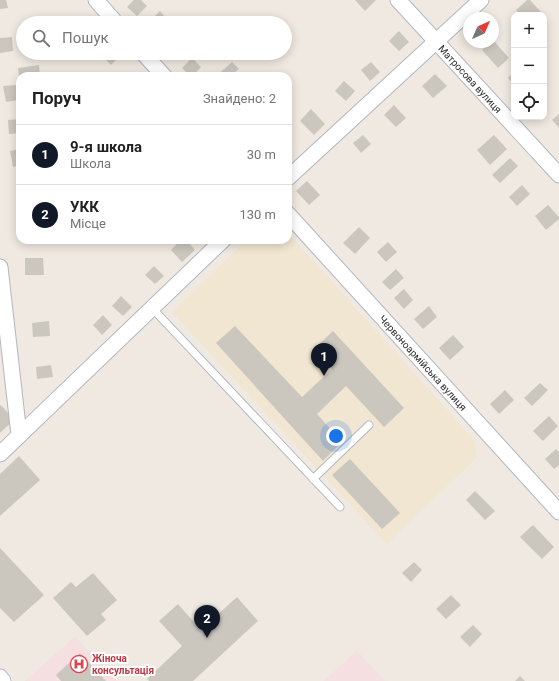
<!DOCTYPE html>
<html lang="uk">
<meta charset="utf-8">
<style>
body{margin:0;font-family:Roboto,sans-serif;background:#f2f2f2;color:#222}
.controls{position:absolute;right:12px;top:12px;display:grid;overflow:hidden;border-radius:8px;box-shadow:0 2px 10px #0003}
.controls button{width:36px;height:36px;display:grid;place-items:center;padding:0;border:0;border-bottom:1px solid #e0e0e0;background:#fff;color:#222;font:20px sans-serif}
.compass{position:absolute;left:463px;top:12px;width:36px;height:36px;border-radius:50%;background:#fff;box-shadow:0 2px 10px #0003;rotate:45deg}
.you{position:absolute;left:336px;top:436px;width:14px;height:14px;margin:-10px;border:3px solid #fff;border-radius:50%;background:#1a73e8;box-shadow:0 0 0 6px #1a73e833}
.badge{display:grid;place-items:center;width:26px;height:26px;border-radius:50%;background:#111827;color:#fff;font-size:13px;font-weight:700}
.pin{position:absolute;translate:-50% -33px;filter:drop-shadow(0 1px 2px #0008)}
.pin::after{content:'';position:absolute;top:21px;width:14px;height:12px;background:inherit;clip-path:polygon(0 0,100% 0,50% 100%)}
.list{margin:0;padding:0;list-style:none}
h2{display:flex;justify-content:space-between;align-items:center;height:52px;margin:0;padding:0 16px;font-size:17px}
h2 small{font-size:13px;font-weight:400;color:#767676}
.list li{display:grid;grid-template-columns:26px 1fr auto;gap:12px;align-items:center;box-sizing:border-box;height:60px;padding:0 16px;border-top:1px solid #e0e0e0}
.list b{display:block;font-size:15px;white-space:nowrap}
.list p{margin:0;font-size:13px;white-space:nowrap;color:#767676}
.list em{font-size:13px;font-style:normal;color:#767676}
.icon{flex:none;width:22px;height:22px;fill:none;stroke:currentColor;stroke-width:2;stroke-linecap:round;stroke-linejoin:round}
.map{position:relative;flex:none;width:559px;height:681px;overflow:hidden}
.search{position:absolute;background:#fff;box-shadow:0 2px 10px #0003;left:16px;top:16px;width:276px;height:44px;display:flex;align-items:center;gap:10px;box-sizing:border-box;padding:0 14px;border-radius:22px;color:#767676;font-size:15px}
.panel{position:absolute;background:#fff;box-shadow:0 2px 10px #0003;left:16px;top:72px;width:276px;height:172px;border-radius:12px}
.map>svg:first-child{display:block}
.education{fill:#f0e6d1}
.medical{fill:#f5dfe0}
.building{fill:#cbc7bf}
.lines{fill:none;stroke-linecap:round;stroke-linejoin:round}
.service-casing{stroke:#b4b7c1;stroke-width:9}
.minor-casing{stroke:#b4b7c1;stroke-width:17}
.service{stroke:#fff;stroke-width:7}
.minor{stroke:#fff;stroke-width:15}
.labels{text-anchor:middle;stroke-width:4;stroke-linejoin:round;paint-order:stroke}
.street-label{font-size:10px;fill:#2e2e2e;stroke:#fff}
.health-label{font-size:10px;font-weight:bold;fill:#be3a42;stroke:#fff;text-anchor:start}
</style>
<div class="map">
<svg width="559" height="681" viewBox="0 0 559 681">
<rect width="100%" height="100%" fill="#efe9e1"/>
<polygon class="education" points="288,233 474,440 477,457 387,544 172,312 247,240 288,240"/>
<g class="medical">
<polygon points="75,637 117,681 25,681"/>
<polygon points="357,651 385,681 324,681"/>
</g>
<g class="building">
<polygon points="0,0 6,0 8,8 0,9"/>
<polygon points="134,0 141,0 147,6 137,16 127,7"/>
<polygon points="355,0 376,0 365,11"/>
<polygon points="527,0 530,0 542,13 539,15 520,15 516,10"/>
<polygon points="160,11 167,19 163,23 152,23 150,21"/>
<polygon points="87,16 93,23 79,23"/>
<polygon points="399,31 409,42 399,51 389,41"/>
<polygon points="12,37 13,51 0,53 0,38"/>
<polygon points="493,40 509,58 498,68 482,50 491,42 493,42"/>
<polygon points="105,53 120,53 121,55 111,65 102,56"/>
<polygon points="192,58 201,67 193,76 190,76 182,68"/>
<polygon points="232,62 239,69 230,76 216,76"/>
<polygon points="371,62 380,72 370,81 361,70"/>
<polygon points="39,65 40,76 19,76 18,68"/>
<polygon points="514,72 514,84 508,78"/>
<polygon points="435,74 447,86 433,98 422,86"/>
<polygon points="344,81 355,91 346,101 335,91"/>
<polygon points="16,85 18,100 6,102 3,86"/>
<polygon points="394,105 406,118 396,127 384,115"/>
<polygon points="311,109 325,124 314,135 300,121"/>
<polygon points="559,114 559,128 552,120"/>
<polygon points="20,119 20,133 9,134 8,120"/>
<polygon points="363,135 371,144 361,153 353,143"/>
<polygon points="494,135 507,149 490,165 477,150"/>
<polygon points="20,149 20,165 13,167 10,151"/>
<polygon points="510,158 518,166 500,183 492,175"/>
<polygon points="307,181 320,195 309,205 296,191"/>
<polygon points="522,185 530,194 517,206 509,197"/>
<polygon points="16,186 20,186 20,199 19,200"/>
<polygon points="548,205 559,217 559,219 546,230 535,216"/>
<polygon points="359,227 370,238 355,254 343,243"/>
<polygon points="181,240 186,240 195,250 182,262 171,250"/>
<polygon points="388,242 397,252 386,262 377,252"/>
<polygon points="25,258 43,258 44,275 25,275"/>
<polygon points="154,266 164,276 155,284 145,275"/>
<polygon points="396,269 404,278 390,290 382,282"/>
<polygon points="404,289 413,300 404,309 394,298"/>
<polygon points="121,296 132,307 123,316 112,306"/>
<polygon points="429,306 437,317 423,329 414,319"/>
<polygon points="103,315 112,325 102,335 93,325"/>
<polygon points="49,321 50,336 33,337 32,323"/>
<polygon points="235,326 302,397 332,369 314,349 333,331 404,408 384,427 346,386 317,414 342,442 323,461 216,343"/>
<polygon points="453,335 464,347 450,360 439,348"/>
<polygon points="51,365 53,377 37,379 36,367"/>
<polygon points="540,383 548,390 532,406 524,398"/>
<polygon points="505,390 514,400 499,414 490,404"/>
<polygon points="1,405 14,420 0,433 0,406"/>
<polygon points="549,416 558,426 543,441 533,431"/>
<polygon points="556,449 559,452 559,465 554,469 545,459"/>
<polygon points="19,456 40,480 0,516 0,474"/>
<polygon points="350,459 400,513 382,529 332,475"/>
<polygon points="475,491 495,511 485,520 466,500"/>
<polygon points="533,525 554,547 542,559 520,537"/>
<polygon points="0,548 44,595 14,622 0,608"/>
<polygon points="414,562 422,570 411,582 402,573"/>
<polygon points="93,573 117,600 101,614 106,620 87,636 53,598 71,582 76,587"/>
<polygon points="451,595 461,605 446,619 436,609"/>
<polygon points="237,597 258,621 193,681 149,681 147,679 182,646 159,621 178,604 201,630"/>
<polygon points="473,625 482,634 470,647 460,637"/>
<polygon points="80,653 106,681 61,681 56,675"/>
<polygon points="520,676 525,681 515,681"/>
</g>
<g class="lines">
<g class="service-casing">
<g id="service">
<polyline points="152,308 340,507"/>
<polyline points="313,479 369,425"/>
</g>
</g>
<g class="minor-casing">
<g id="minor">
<polyline points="96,0 116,23"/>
<path id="s1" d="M398,0l161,175"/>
<polyline points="143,53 164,76"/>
<polyline points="288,178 481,0"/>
<path id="s2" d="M288,214l271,298"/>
<polyline points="0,267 19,435"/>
<polyline points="0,454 223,240"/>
<polyline points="0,677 3,681"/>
</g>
</g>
<use href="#service" class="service"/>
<use href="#minor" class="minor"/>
</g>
<defs>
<g id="hospital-ring" transform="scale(0.9)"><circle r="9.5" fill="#fff" stroke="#e0444e" stroke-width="1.5"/><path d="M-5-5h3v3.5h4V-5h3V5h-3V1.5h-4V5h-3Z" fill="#e0444e"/></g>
</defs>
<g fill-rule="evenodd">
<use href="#hospital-ring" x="79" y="664"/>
</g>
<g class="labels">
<g class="street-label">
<text dy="4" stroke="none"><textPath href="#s1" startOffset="107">Матросова вулиця</textPath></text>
<text dy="4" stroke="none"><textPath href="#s2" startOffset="201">Червоноармійська вулиця</textPath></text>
</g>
<g class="health-label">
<text x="92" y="662">Жіноча<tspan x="92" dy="12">консультація</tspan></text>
</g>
</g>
</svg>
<div class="controls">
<button>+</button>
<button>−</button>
<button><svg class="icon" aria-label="locate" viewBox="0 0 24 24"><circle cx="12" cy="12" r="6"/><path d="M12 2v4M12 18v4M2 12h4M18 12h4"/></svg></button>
</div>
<svg class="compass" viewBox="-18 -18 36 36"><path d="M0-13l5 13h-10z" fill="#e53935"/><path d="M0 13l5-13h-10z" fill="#767676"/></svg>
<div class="you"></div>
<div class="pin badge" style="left:324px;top:376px">1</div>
<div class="pin badge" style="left:207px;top:638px">2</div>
<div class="search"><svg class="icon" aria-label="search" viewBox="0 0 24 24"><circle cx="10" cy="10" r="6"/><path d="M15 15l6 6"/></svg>Пошук</div>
<section class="panel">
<h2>Поруч<small>Знайдено: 2</small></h2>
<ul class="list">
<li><span class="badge">1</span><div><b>9-я школа</b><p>Школа</p></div><em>30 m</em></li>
<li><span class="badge">2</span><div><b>УКК</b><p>Місце</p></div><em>130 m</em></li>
</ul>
</section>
</div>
